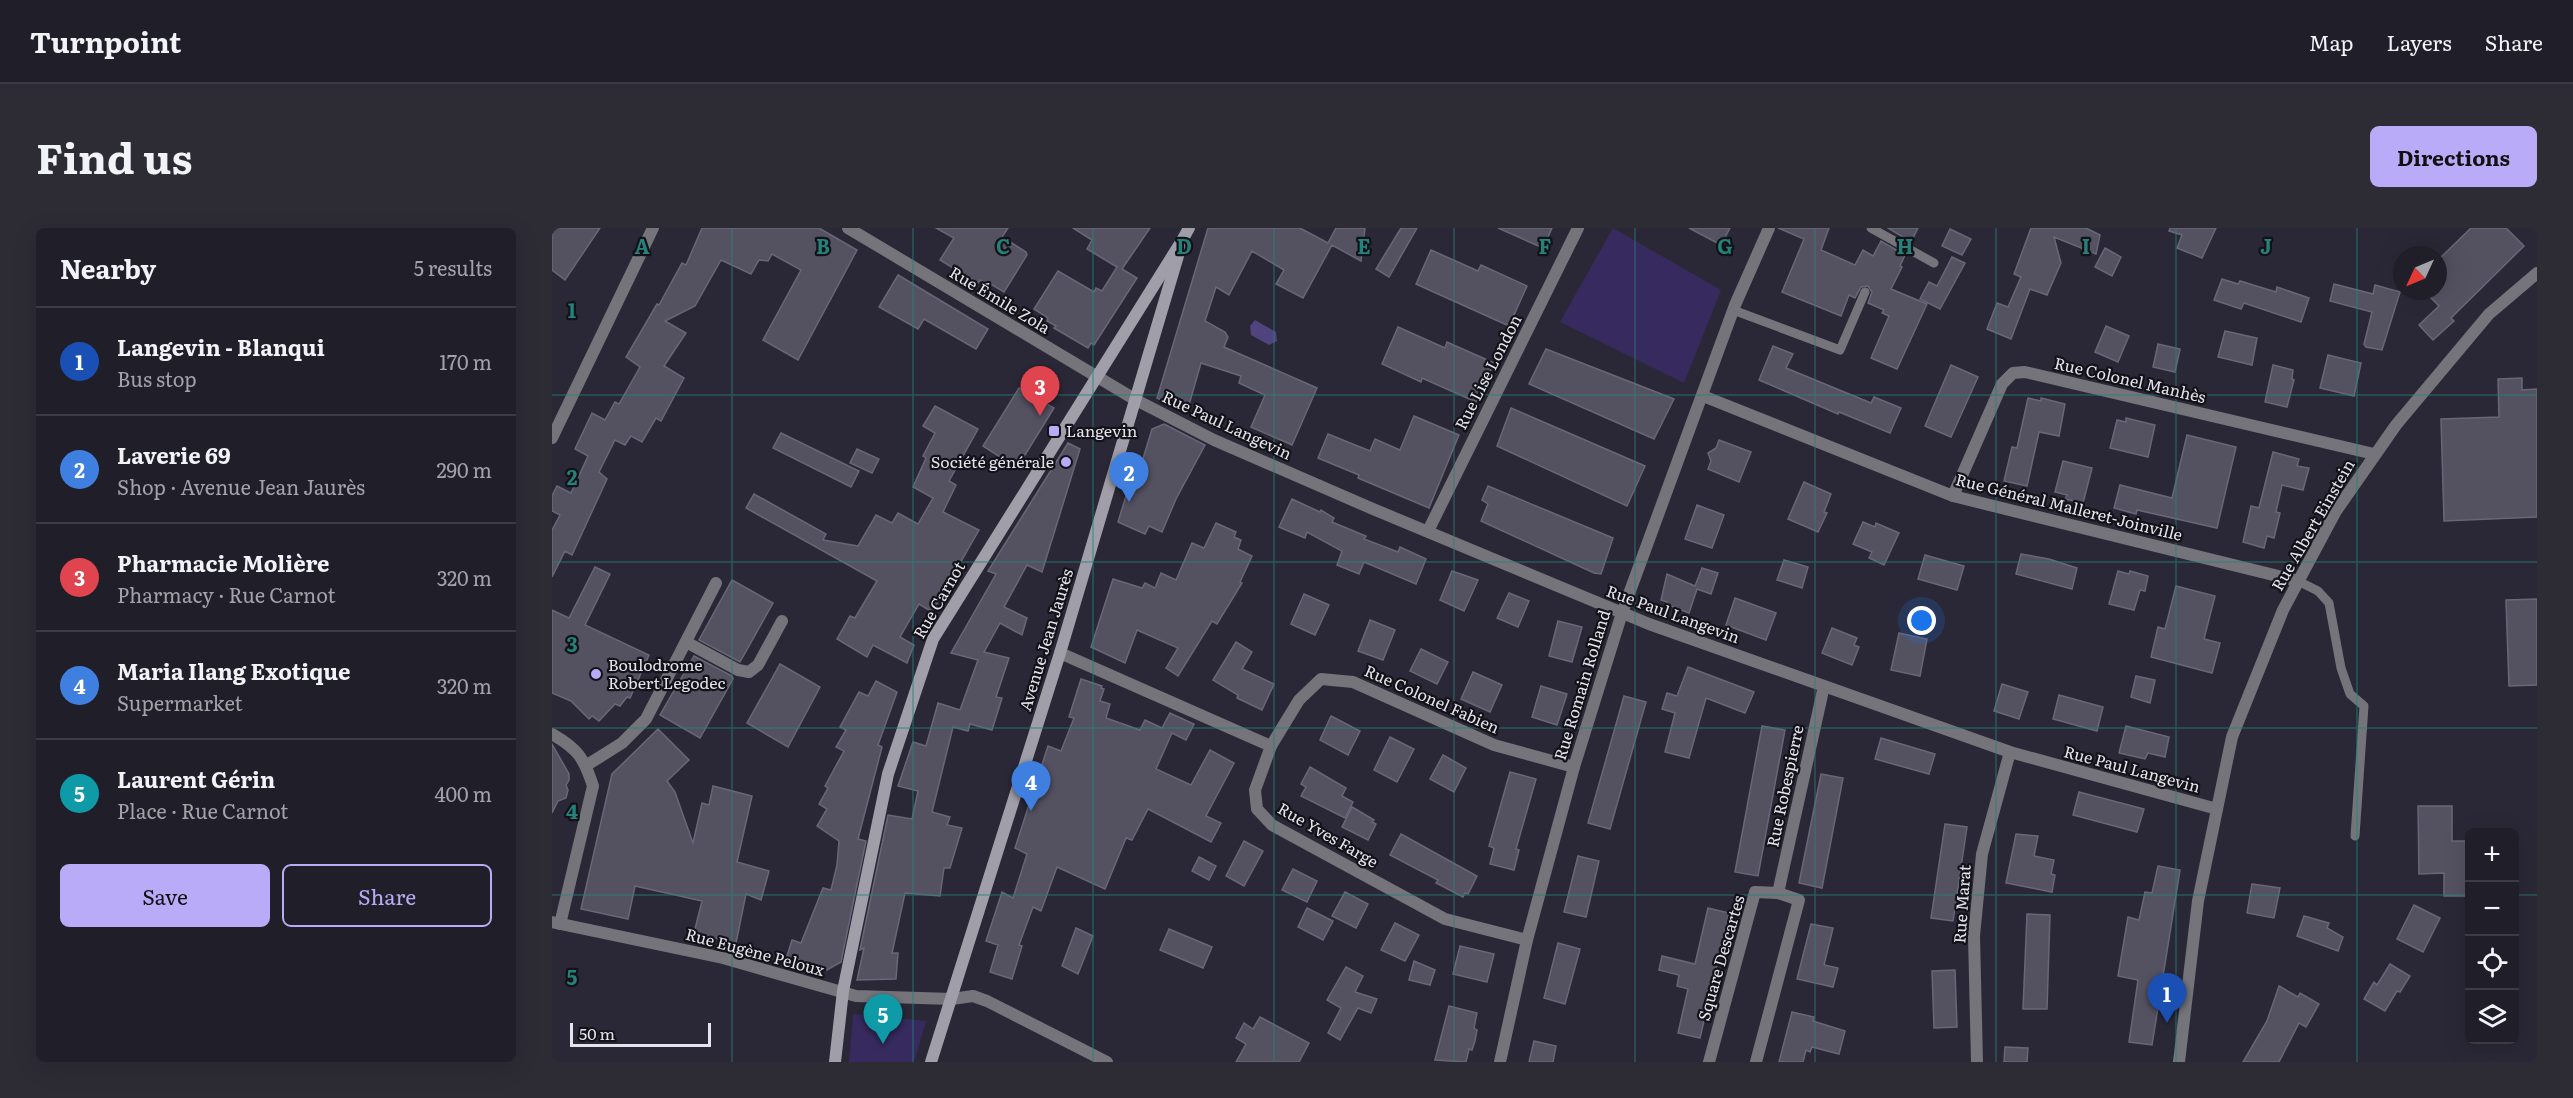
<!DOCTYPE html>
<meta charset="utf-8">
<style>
body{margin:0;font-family:Literata,serif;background:#2d2b34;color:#f1f3f6}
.controls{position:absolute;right:18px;bottom:18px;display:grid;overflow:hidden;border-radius:9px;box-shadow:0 6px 24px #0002}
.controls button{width:54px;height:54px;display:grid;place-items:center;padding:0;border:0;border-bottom:2px solid #3d3c45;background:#201e28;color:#f1f3f6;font:30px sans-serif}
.compass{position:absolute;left:1841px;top:18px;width:54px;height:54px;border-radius:50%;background:#201e28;box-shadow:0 6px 24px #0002;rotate:226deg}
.scale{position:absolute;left:18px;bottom:15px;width:141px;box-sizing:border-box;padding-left:6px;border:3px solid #e5e4ed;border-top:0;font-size:16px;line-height:21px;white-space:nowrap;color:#e5e4ed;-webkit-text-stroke:4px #131218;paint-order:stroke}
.you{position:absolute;left:1370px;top:393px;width:21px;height:21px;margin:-15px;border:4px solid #fff;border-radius:50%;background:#1a73e8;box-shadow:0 0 0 9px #1a73e833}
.badge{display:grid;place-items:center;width:39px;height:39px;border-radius:50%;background:#b9abf7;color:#fff;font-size:20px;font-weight:700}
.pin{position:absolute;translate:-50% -50px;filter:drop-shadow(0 2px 3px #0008)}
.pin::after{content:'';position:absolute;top:32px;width:21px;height:18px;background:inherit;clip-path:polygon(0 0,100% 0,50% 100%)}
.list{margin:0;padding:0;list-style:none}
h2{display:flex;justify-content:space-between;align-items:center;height:78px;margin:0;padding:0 24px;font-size:26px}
h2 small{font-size:20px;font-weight:400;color:#a2a2a8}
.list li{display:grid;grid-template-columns:39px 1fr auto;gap:18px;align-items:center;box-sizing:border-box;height:108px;padding:0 24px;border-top:2px solid #3d3c45}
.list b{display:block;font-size:22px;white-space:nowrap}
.list p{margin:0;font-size:20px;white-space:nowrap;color:#a2a2a8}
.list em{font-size:20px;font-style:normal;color:#a2a2a8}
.actions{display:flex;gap:12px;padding:18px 24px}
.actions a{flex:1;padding:14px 0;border:2px solid #b9abf7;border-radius:9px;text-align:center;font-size:21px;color:#b9abf7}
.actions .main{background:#b9abf7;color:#111}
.icon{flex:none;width:33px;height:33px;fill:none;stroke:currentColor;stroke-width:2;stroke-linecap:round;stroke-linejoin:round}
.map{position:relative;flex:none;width:1985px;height:834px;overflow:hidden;border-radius:9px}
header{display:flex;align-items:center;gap:36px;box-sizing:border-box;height:84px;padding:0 30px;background:#201e28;border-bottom:2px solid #3d3c45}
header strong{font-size:28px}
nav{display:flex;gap:33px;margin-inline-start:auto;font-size:21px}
.intro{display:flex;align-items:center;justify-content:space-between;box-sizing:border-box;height:144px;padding:0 36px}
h1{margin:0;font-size:42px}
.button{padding:15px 27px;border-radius:9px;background:#b9abf7;color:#111;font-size:21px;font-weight:700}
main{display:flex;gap:36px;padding:0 36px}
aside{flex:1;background:#201e28;border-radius:9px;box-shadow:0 6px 24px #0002}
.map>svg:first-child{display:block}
.green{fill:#372a5e}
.water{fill:#50437e}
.building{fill:#545261;stroke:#696777;stroke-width:1.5}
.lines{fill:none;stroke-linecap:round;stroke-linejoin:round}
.service{stroke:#75747b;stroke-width:9}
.minor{stroke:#75747b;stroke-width:12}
.secondary{stroke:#9f9ea9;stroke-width:12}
.grid{fill:none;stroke:#24817b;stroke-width:1.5;stroke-opacity:0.55}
.poi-dot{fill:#b9abf7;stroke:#131218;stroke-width:2}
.labels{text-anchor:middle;stroke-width:4.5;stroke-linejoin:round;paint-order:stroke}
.street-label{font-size:16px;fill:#e5e4ed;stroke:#131218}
.poi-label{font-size:16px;fill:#e5e4ed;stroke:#131218;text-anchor:start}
.grid-label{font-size:20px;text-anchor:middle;font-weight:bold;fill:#24817b;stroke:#131218;stroke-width:4.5;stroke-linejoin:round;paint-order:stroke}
</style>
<header>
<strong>Turnpoint</strong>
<nav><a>Map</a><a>Layers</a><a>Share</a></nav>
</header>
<div class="intro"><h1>Find us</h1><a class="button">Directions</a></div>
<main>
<aside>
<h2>Nearby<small>5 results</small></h2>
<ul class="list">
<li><span class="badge" style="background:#1a4fb4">1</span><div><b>Langevin - Blanqui</b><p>Bus stop</p></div><em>170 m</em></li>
<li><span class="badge" style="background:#3f7fe0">2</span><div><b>Laverie 69</b><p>Shop · Avenue Jean Jaurès</p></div><em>290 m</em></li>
<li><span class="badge" style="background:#e0444e">3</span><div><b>Pharmacie Molière</b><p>Pharmacy · Rue Carnot</p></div><em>320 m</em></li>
<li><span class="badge" style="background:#3f7fe0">4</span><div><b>Maria Ilang Exotique</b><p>Supermarket</p></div><em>320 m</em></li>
<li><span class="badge" style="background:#0f9aa8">5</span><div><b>Laurent Gérin</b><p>Place · Rue Carnot</p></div><em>400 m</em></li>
</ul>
<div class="actions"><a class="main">Save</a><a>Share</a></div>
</aside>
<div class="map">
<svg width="1985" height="834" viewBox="0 0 1985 834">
<rect width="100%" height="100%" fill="#2a2836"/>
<g class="green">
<polygon points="1061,0 1169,62 1132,155 1008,94"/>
<polygon points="301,786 374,793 362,834 297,834"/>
</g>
<polygon class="water" points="703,92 724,104 725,113 717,117 699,107 698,98"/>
<g class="building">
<polygon points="0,0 48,0 13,52 0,42"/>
<polygon points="150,0 267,0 305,22 246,132 211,112 249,42 220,26 216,33 207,32 199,46 169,32 143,78 113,93 134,105 112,138 132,150 109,193 104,190 90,214 79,208 73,217 63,212 47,244 55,251 20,327 13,323 0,349 0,302 8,287 0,283 0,268 5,258 19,265 36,228 23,221 40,185 53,192 63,174 67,176 88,139 74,129 105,76 107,77 130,35 134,37"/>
<polygon points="384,0 456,0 450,9 474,24 475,27 452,64 437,55 436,57 428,52 426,55 388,32 402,10"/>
<polygon points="521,0 598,0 570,41 585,50 542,117 539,115 536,120 502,100 504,98 495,93 496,90 482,81 506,43 542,64 544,60 550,63 565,39 535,21 540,12"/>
<polygon points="656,0 748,0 776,15 784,0 813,0 809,33 780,17 751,70 724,56 732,42 700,23 677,67 664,59 653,93 673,104 676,109 672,119 765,160 740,217 699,199 713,167 687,155 689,148 649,135 635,184 605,170"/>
<polygon points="849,0 865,0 837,49 824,41"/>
<polygon points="946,0 1000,0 991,20"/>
<polygon points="1137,0 1178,0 1169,17"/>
<polygon points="1226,0 1277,0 1269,22 1303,37 1311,22 1321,28 1329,13 1353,27 1348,38 1350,39 1339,61 1375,76 1345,141 1319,130 1337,88 1330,85 1332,82 1316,75 1320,64 1316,58 1309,59 1303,70 1297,67 1289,88 1230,64 1252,11"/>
<polygon points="1336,0 1366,0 1359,14"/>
<polygon points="1479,0 1534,0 1548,7 1544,26 1502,9 1509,35 1495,67 1478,61 1459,111 1435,101 1445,75 1456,79 1469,49 1462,46"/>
<polygon points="1618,0 1664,0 1650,30 1625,20 1630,7 1617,3"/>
<polygon points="1919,0 1954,0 1972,18 1899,90 1902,93 1881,112 1867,97 1887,78 1872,63 1886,63 1886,32"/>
<polygon points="1398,1 1419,11 1410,27 1390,18"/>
<polygon points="1553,20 1569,29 1560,48 1543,39"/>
<polygon points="879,22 926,43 929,37 975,58 957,98 864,56"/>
<polygon points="1400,29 1413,35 1388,81 1368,71 1377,54 1385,58"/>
<polygon points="346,47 436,101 424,121 372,91 366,101 327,79"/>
<polygon points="1670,51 1686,56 1688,53 1724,64 1725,59 1757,70 1749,94 1692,75 1689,81 1662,72"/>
<polygon points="1782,56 1821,66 1823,57 1848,64 1830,122 1814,119 1812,116 1820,84 1778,73"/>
<polygon points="1554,98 1577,108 1566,134 1543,124"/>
<polygon points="846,99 893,120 895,114 942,135 924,174 870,150 869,154 830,136"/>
<polygon points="1673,103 1705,110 1700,137 1666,129"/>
<polygon points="1606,116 1628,121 1623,144 1601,139"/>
<polygon points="1221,118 1241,126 1234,140 1319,175 1322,169 1349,180 1338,205 1287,184 1286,186 1207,152"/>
<polygon points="994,121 1122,171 1102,211 977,156"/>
<polygon points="1776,127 1809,135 1802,168 1768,160"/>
<polygon points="1399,137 1426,149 1399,209 1373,198"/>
<polygon points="1721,137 1741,142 1740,151 1742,152 1735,179 1713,174"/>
<polygon points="1970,150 1970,162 1985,161 1985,289 1892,293 1889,191 1947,189 1946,151"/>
<polygon points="467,160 502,180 465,240 431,218"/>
<polygon points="1476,170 1489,173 1489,170 1513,176 1507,208 1487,204 1475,258 1452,253 1460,219 1465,220"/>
<polygon points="383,178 426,201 397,253 404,257 391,284 427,302 380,384 367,376 348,409 362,417 355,435 321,417 315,429 285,411 298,388 303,390 325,353 194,280 202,266 274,306 271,312 306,318 324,287 340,295 346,285 366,296 381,270 361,259 374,230 371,228 383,205 371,198"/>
<polygon points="959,180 1093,238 1075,278 945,218"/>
<polygon points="862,188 907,207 877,280 806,250 807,247 766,230 776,206 818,223 823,211 848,222"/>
<polygon points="1574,190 1603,197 1596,229 1558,220 1565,192 1574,194"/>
<polygon points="612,196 653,217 624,271 610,304 597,298 593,306 566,294 581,245 586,247 600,201"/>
<polygon points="229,205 307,243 299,259 221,220"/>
<polygon points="1635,207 1684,219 1665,300 1585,282 1584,286 1562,280 1568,257 1620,270"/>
<polygon points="1167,212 1199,224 1187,254 1156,241 1159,233 1156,225 1164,220"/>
<polygon points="516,215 528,221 490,344 475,337 452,379 475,390 470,407 448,395 432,424 457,430 444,469 450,470 440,502 418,496 416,503 401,499 380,584 398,589 395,597 410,600 398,640 392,640 388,668 353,665 340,725 346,725 344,751 305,752 312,720 308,722 336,587 360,591 366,563 346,558 361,514 374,518 386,475 408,482 426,432 399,425 444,346 436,343"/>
<polygon points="305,221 327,231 320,245 298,235"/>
<polygon points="1721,224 1747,231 1745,238 1757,240 1751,262 1730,257 1724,284 1728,285 1722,310 1715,308 1712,320 1691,314 1699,278 1707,280"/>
<polygon points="1511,233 1540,240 1531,275 1513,271 1515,267 1503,264"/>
<polygon points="1252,254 1279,266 1272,284 1275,285 1266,304 1236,291"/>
<polygon points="936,258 1061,310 1049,346 1042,345 929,293 936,276 930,272"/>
<polygon points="740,271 768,284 769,282 782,290 780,294 814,308 812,311 846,324 848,319 874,331 864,356 812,334 807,346 785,337 790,323 755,304 753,310 727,299"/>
<polygon points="1145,277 1172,287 1160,320 1133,311"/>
<polygon points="1311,294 1323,299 1324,295 1347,305 1332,337 1317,330 1320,324 1301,316"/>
<polygon points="664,295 684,304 682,309 689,312 686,321 700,328 688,354 690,355 665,396 660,393 626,448 614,440 626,420 585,402 573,435 539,419 561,351 590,360 593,355 603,360 609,345 624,352 640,315 652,320"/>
<polygon points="1469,326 1497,331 1525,340 1520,361 1464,346"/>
<polygon points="1373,327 1412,338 1405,362 1366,351"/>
<polygon points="1232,332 1256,339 1250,360 1225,352"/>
<polygon points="43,339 58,346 33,397 97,427 78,470 75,469 68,478 63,476 47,493 40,488 37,491 19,473 0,465 0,382 17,390"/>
<polygon points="1150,340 1166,345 1159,366 1145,361 1137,385 1114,376 1115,374 1109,372 1115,346 1143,358"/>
<polygon points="900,343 926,352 912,383 888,372"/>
<polygon points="1566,343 1577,346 1578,343 1596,348 1593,363 1588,362 1582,382 1557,376"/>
<polygon points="180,352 221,375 188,434 147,412"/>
<polygon points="1624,358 1663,368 1652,411 1668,415 1660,445 1599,429 1606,399 1613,401"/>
<polygon points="957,365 977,373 966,399 945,390"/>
<polygon points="752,366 777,377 763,407 739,396"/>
<polygon points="1183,370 1224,385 1214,412 1174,397"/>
<polygon points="1985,371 1985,457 1957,458 1954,372"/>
<polygon points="818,392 843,402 831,432 806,423"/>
<polygon points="1006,393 1030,399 1020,434 997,428"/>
<polygon points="1280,400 1305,410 1302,417 1307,419 1300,437 1270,425"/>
<polygon points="1347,405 1375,411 1368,448 1339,442"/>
<polygon points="684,414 700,424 690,441 722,456 710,482 685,470 686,467 661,452"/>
<polygon points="869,421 896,434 885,456 858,443"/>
<polygon points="142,428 180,448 181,451 148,510 108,487"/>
<polygon points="228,436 268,459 236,519 195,495"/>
<polygon points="1136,439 1202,464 1193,485 1154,470 1137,530 1113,524 1123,485 1110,481 1115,465 1125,468"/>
<polygon points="921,444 950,457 938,484 909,471"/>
<polygon points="1584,448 1603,452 1598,475 1579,469"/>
<polygon points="529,451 550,458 549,460 552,461 548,473 558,476 554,490 588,502 593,492 610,500 618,485 642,496 634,512 620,505 604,541 639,557 658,522 682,535 654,588 669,595 659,614 596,581 580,612 574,610 553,661 505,639 489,683 481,679 467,717 470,718 460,751 438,744 446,717 434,713 450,664 461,670 475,626 463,620 496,518 509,523 522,490 517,489"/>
<polygon points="324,453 345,464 326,517 330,519 306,611 314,613 289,734 275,742 235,728 240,712 249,715 271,660 279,662 285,637 287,613 265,598 275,581 267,576 276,560 273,558 292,523 284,519 294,502 288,499 307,464 316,468"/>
<polygon points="1450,456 1476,464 1467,491 1442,483"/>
<polygon points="989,458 1015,466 1005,497 980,489"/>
<polygon points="1507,467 1551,479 1545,503 1501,491"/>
<polygon points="1072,468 1094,474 1058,601 1036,595"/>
<polygon points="779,488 808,503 796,527 768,512"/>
<polygon points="1210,498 1233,502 1206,648 1183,644"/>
<polygon points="1574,498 1617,509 1613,529 1596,525 1593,531 1567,525"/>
<polygon points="106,501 137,532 115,553 123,564 141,615 150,575 157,577 161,558 200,568 185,634 217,643 209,672 194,666 184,715 142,705 150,673 83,658 76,691 29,681 60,546"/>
<polygon points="838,509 862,521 845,554 822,542"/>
<polygon points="1329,510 1383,526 1377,546 1323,531"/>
<polygon points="0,516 17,546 17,552 14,557 16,562 14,570 6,573 0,585"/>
<polygon points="891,527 914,540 902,564 878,551"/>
<polygon points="758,539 794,560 790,568 801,574 793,590 749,568 754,559 749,556"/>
<polygon points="958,544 984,551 964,621 967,622 962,642 938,636 942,620 937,618"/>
<polygon points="1269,546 1291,550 1270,660 1247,655"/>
<polygon points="1527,564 1592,581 1585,604 1521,587"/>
<polygon points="1866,578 1900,578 1900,613 1917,613 1917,668 1892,668 1892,645 1867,646"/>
<polygon points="800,579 822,592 820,594 824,596 816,612 790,599"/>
<polygon points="1393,596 1415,599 1401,693 1379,690"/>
<polygon points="849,606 925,648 916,666 913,665 911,669 884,655 886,652 838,627"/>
<polygon points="1464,606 1486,608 1482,628 1502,632 1499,646 1503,647 1500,664 1454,655"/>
<polygon points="692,613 711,623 692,658 674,648"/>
<polygon points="1026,628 1047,633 1034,689 1012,684"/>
<polygon points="647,629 664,638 657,652 640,643"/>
<polygon points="1606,638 1628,642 1600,817 1577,814 1586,752 1566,748 1576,689 1587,692 1593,664 1600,665"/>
<polygon points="741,641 765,653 755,674 730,662"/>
<polygon points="1700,656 1728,660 1722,690 1695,685"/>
<polygon points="793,664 816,676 804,700 780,688"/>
<polygon points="1862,677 1888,690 1871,724 1845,711"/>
<polygon points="755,680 781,693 771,712 746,699"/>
<polygon points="1156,680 1177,685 1148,810 1126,805 1136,761 1125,758 1127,747 1107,742 1110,728 1143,736"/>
<polygon points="1475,686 1498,687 1495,781 1471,781"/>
<polygon points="1752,688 1777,695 1775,700 1791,709 1786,723 1745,708"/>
<polygon points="843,695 867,707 853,733 829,722"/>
<polygon points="1259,696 1281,700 1272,737 1286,740 1281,759 1245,751"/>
<polygon points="524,700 541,708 526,746 510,738"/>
<polygon points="617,701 660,719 651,740 608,722"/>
<polygon points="1006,715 1028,721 1013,776 992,770"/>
<polygon points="908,718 942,726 935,754 901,746"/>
<polygon points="862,733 883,742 878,757 857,752"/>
<polygon points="1838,736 1858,748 1848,764 1845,763 1833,783 1812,771 1822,754 1825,757"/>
<polygon points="794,739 811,748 803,764 825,771 819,785 806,780 788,812 776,805 789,780 775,772"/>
<polygon points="1403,742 1405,799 1382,800 1380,743"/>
<polygon points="1727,758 1746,769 1748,765 1767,776 1754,799 1747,795 1727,834 1691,834 1715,793"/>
<polygon points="897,778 925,785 922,800 925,802 923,813 920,822 917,821 914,834 883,832"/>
<polygon points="1240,784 1262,789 1261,793 1293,803 1287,826 1260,819 1258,824 1254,822 1251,834 1227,834"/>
<polygon points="708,789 757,815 747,834 684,834 694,816 684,810 692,795 701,801"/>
<polygon points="982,813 1004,818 1001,834 977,834"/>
<polygon points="1453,819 1476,820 1475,834 1452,834"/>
</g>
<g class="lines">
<g class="service">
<polyline points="1319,0 1382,35"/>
<polyline points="1181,82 1288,122 1313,64"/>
<polyline points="1746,353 1766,363 1777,375 1789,440 1798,466 1812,478 1803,608"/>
</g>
<g class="minor">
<polyline points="296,0 584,172 662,212 821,281 1097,396 1458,524 1665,581"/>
<polyline points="1151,168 1401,268 1746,353"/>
<polyline points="0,210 101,0"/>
<polyline points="1401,268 1450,156 1461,145 1473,144 1822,226"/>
<polyline points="876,303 1026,0"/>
<polyline points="134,414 186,442 197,444 206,437 230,393"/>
<polyline points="508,425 719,518"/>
<path d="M0,506c26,15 32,24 41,52l-33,138"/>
<polyline points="35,537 70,515 94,491 164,355"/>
<polyline points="1226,665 1272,458"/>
<polyline points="0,694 171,730 304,768 400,771 421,768 435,773 555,834"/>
<polyline points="975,712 893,691 720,597 705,581 703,562 719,518 747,472 769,451 801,454 942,517 1022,539"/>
<polyline points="948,834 975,712 1022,539 1070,385 1183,77 1217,0"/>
<polyline points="1157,834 1203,664 1226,665 1247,672 1204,834"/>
<polyline points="1425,834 1422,708 1430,626 1458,524"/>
<polyline points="1627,834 1646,673 1680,509 1731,382 1784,283 1844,197 1937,86 1985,45"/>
</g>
<g class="secondary">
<polyline points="283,834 291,763 336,546 381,411 631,11"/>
<polyline points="379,834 508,425 631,11 637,0"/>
</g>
</g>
<path class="grid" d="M180,0v834M361,0v834M541,0v834M722,0v834M902,0v834M1083,0v834M1263,0v834M1444,0v834M1624,0v834M1805,0v834M0,167h1985M0,334h1985M0,500h1985M0,667h1918M1962,667h23"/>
<g class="poi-dot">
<rect x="496" y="197" width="12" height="12" rx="3"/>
<circle cx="514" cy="234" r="6"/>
<circle cx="44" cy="446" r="6"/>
</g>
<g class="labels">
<g class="street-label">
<text transform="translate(448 72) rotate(31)" y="6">Rue Émile Zola</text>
<text transform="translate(936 144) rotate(-63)" y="6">Rue Lise London</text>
<text transform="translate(1578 152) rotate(13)" y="6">Rue Colonel Manhès</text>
<text transform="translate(675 197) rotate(25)" y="6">Rue Paul Langevin</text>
<text transform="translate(1517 279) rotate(14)" y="6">Rue Général Malleret-Joinville</text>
<text transform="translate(1761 297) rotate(-60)" y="6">Rue Albert Einstein</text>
<text transform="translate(387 372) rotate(-60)" y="6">Rue Carnot</text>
<text transform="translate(1121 386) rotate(20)" y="6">Rue Paul Langevin</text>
<text transform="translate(494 412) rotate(-73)" y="6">Avenue Jean Jaurès</text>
<text transform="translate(1030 457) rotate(-73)" y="6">Rue Romain Rolland</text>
<text transform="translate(880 471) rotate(24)" y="6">Rue Colonel Fabien</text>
<text transform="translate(1580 541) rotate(15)" y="6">Rue Paul Langevin</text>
<text transform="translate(1233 558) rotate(-78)" y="6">Rue Robespierre</text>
<text transform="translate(776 607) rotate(30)" y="6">Rue Yves Farge</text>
<text transform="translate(1410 676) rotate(-86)" y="6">Rue Marat</text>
<text transform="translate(203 724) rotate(15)" y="6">Rue Eugène Peloux</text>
<text transform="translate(1169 730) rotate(-74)" y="6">Square Descartes</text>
</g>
<g class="poi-label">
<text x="514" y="209">Langevin</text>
<text x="502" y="240" text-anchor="end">Société générale</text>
<text x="56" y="443">Boulodrome<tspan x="56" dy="18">Robert Legodec</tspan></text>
</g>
</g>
<g class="grid-label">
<text x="90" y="26">A</text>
<text x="271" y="26">B</text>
<text x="451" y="26">C</text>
<text x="632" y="26">D</text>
<text x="812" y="26">E</text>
<text x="993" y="26">F</text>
<text x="1173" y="26">G</text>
<text x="1353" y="26">H</text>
<text x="1534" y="26">I</text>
<text x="1714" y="26">J</text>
<text x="20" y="90">1</text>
<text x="20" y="257">2</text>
<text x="20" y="424">3</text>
<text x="20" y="591">4</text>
<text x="20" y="757">5</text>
</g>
</svg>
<div class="controls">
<button>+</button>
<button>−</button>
<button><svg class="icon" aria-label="locate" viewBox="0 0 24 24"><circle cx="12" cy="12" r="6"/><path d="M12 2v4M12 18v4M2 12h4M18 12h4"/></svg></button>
<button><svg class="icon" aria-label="layers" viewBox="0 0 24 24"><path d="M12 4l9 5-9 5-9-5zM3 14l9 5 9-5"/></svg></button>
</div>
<svg class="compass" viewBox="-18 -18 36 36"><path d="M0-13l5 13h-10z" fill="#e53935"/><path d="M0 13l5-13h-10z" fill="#a2a2a8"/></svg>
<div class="scale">50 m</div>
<div class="you"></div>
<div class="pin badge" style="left:1615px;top:795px;background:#1a4fb4">1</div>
<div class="pin badge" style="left:577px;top:274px;background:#3f7fe0">2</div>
<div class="pin badge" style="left:488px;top:188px;background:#e0444e">3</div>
<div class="pin badge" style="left:479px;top:583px;background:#3f7fe0">4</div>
<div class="pin badge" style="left:331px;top:816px;background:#0f9aa8">5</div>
</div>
</main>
